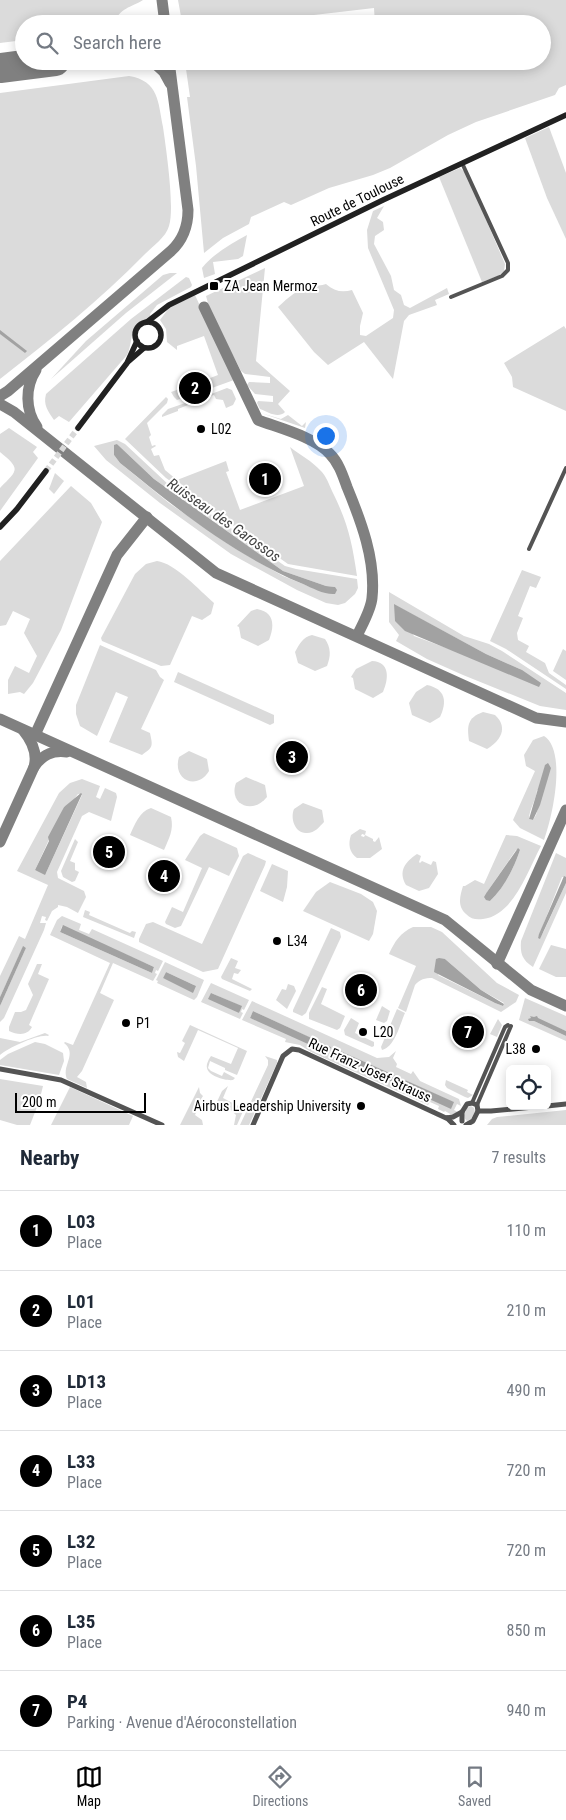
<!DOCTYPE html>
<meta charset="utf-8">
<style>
body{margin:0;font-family:"Roboto Condensed",sans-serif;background:#f6f6f7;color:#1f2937}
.controls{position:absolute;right:15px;bottom:15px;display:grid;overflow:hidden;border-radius:8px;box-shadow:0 2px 12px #0003}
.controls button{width:45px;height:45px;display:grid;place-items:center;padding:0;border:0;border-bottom:1px solid #e0e1e3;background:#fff;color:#1f2937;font:25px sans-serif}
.scale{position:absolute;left:15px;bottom:12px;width:131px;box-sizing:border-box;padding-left:5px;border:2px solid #000;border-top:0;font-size:14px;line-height:18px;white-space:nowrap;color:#000;-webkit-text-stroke:4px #fff;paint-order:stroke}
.you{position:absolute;left:325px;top:435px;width:18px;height:18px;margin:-12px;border:4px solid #fff;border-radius:50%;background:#1a73e8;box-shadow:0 0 0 8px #1a73e833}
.badge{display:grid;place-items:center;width:32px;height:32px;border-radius:50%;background:#000;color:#fff;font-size:16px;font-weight:700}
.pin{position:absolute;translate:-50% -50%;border:2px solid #fff;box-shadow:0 1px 5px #0006}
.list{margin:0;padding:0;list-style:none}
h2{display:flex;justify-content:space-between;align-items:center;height:65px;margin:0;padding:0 20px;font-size:21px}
h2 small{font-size:16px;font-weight:400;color:#747a83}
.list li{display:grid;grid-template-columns:32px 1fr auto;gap:15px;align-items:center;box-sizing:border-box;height:80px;padding:0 20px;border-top:1px solid #e0e1e3}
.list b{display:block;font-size:19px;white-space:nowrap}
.list p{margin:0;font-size:16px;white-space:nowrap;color:#747a83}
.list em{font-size:16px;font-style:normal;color:#747a83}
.icon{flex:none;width:28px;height:28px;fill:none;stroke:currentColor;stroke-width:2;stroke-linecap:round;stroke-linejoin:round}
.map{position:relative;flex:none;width:566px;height:1125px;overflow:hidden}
.search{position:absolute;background:#fff;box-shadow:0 2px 12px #0003;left:15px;right:15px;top:15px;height:55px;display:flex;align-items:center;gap:12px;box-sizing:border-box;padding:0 18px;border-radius:28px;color:#747a83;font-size:19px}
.sheet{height:625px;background:#fff}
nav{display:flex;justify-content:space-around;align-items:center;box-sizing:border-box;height:70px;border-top:1px solid #e0e1e3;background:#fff;font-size:14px;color:#747a83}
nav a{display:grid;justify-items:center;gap:2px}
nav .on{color:#000}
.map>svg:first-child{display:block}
.green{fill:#dbdbdb;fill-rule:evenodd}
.water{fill:#a2a2a2}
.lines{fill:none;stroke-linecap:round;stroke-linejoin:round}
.taxiway{stroke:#808080;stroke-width:11}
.runway{stroke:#808080;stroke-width:30}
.secondary-tunnel{stroke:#d9d9d9;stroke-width:5.5;stroke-dasharray:5.5 3;stroke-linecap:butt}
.minor{stroke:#545454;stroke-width:4}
.tertiary{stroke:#545454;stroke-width:5}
.secondary{stroke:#212121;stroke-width:5.5}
.poi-dot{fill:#000;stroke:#fff;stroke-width:2}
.labels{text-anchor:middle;stroke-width:4;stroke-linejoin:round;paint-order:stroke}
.street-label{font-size:14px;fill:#000;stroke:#fff}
.poi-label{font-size:14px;fill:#000;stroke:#fff;text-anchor:start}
.water-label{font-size:15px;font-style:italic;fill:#434343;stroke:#fff}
</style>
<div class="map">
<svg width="566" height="1125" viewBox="0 0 566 1125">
<rect width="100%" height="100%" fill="#fff"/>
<g class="green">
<path d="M0,0h143c-13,8 -22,7 -30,24h-89v16l-24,3z"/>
<polygon points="178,0 566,0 566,85 559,88 555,95 476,122 448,135 390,168 373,175 329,188 291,205 284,202 251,217 249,224 223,238 204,253 196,166 187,97 190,97 186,69 223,65 223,61 542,61 542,24 375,24 374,8 237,24 220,24 219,17 182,22"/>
<path d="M129,76c30,5 29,26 34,51 3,21 12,81 6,99 -3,11 -16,20 -24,28 -45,46 -95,86 -145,125v-286z"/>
<polygon points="549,127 566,173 566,239 547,198 525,138"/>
<polygon points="460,168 466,173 505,264 504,271 498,276 482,282 439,177"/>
<path d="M384,206l-7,12 6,4 1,8 -9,6 -1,8 17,32 3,14 7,5 3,10 6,3 37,-20 2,6 -14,6 2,5 -28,10 -5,6 -11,58 -29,-37 -36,23 -14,-13 -36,-45c10,-9 19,-18 33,-21 6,-1 10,0 15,-2 8,7 16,9 26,6l11,23 -3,13v9l6,1 27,-18 1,-8 -26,-62 -1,-18 6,-19z"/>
<path d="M247,235l-4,21 -5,3 -25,3 2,12 -11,4 -2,-10c11,-14 30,-25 45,-33z"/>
<path d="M265,268l-9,93 34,30 -12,13 7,8c-7,7 -17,0 -25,-3l-3,-6 1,-2 15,1v-6l-18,-2 -8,-9 2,-3 21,1v-6l-25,-3 -4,-3 -31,-61 -4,-14z"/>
<polygon points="170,273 177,273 126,313 51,379 86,341 163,275"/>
<path d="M186,277l3,1 3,7 -1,2 -34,18 -7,9 1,4c-5,2 -11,3 -14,7 -7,7 -5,20 -10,30l-58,67 -10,-6 -5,4c-6,-9 -11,-15 -8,-26l85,-75z"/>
<polygon points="195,295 234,380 198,393 195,390 198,389 197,383 218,375 204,336 177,346 177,350 167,342 166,329 160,320 169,308"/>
<polygon points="564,326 566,329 566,411 513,387 512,377 504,363"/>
<polygon points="185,387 187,394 186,397 177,400 174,397 171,392"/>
<polygon points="227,388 232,390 236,399 233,405 226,408 223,400 216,399 214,395 197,400 198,399"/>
<path d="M166,397l2,2 -1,4 -20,20 4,12 -2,2 3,9 3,-1 1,1 -5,3 3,7 5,-1 6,15 12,10 49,-19 3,10 -3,1 14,38 64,-24 -14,-39c10,8 22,14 31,24 5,5 8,13 11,20 16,32 20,51 25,85l-69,-12 -122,-86 -41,-39z"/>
<polygon points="191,401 193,403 178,409 178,411 162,417 162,415 168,409"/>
<polygon points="261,413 281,419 288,415 302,426 306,422 305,428"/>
<path d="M9,428l28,19 -4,5 5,6 -38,53v-23c18,-18 21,-19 0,-36v-18z"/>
<path d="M117,440l8,4 44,41 116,81 11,3 61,10 1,9 -3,6 -10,9 -7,2 -12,-2 -29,-13 -66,-36 -71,-51 -54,-43 -12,-14zM117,444l37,35 129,92 43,15 9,1 -17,3 -35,-14 -49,-28 -65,-45 -49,-40 -6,-8z"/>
<polygon points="55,473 64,481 54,494 49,489"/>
<polygon points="71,486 91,503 102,522 61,630 33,683 24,694 20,692 8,694 8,680 15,666 29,673 37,656 24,633 30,619 13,611 6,625 0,626 0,561"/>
<path d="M157,561c18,2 43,30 57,42l-3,11 -9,6 -10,-4 -22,49 -9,1 -59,-25 -1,-3 34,-64 11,-10z"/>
<polygon points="522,570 541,577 536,588 530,586 518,616 523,618 517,633 518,640 529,646 526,652 545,663 549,673 566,685 566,689 506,649 490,641"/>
<path d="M389,592l75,44 25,8 13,7 64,42v17l-26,-4 -77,-31 -36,-16 -31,-18 3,-6 -10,-13zM395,605l91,49 36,16 -73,-21 -35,-13z"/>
<path d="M257,609c17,3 18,16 12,31l-11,6 -17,-8 -2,-11 -2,-1 14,-15z"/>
<path d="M312,635l13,4c6,9 6,17 2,27l-12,5 -17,-8 -3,-11c5,-9 8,-15 17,-17z"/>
<path d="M100,645l56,25 4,7 4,3 -23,49 9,4c3,14 3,14 -8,22l-33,-13 19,-45 -12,-5 -19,44 -17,-10 -4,-12v-9z"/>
<polygon points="563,649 566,651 566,680 553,671"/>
<path d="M372,661c18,1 17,17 11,31l-10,6 -18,-9 -2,-11 -2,-1 5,-8z"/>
<polygon points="178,672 274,715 274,723 270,725 174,682"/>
<path d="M427,685c19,4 20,17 13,32l-10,6 -18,-8 -3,-12 7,-11z"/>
<path d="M483,712l12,3c14,13 5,26 -8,34l-18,-8c-2,-15 -2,-23 14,-29z"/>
<path d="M544,736c22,14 10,76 0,104l-24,-12 -7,-8 22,-49 -9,-5 -2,-11 9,-15zM537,790l6,2 -7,23 -3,5 -4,-1c0,-9 7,-19 8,-29z"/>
<path d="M189,751l18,8 2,12c-12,20 -37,9 -30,-14z"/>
<path d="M246,777l19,8 2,12c-14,18 -39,8 -31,-14z"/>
<path d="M82,779l18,7 -4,11 4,2 5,-11 11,5 1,4 -6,24 -22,-9 -7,4 -25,56 1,6 26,13 2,6 -8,16 -11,-6 -9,-2v2l-6,4 -5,10 -2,-1 1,-3 -4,-1 -2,7h6l-2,7 -40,88 -4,4v-16l26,-58 -3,-1 -23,50v-21l19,-40 6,3 23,-54 -31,-14 42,-78 11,-10zM78,794l4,1 -36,78 -11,-3 29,-63 7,-4z"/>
<path d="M303,803l19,7 2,12c-5,5 -9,11 -17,11 -12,1 -17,-15 -13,-24z"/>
<path d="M151,808l20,9c3,13 -2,21 -7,33l-34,-15c5,-11 9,-23 21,-27z"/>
<path d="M360,829l6,2 -1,4 -3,-1 -1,2 3,1 1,-2 8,4v2l2,1 4,-5 3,12 -12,9h-13c-8,-6 -9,-14 -6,-23z"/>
<polygon points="204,833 237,848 239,856 229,876 209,867 181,926 175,928 166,924 165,922 172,907 183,912 202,868 185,860 200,836"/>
<path d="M506,835l11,1 24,10c-13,24 -27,69 -58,73 -7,1 -12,0 -17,-5 -9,-8 -6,-18 -3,-28h2l10,-6 9,4zM516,850h4c-6,18 -16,38 -30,51l-3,-9z"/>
<polygon points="75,839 78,842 70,861 75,863 75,870 79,872 75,881 72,882 63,877 61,871"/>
<polygon points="248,853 266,861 265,865 218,969 203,972 139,942 139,939 146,924 153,922 202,944 243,856"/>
<path d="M556,853l10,5v19h-4l-24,61h2l4,-7 22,-48v10l-33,74c-11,-7 -13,-14 -12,-26z"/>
<path d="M417,854l4,2 -2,6 1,1 2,-2 9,4 2,-4 3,1 2,12 -9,14 -10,3 -13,-6c-8,-14 -1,-23 11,-31z"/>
<polygon points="272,864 288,871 287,887 283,902 260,891"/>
<polygon points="330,882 361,894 373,902 377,911 373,934 369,941 303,911 316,892"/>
<polygon points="85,910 90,912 89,915 130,933 132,931 136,932 134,938 83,917"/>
<path d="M62,916l19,8 -2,6 10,4 3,-5 71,32 -5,10 -2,-1 -1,3 2,1 -4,7 -40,-18 -13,30 14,7 -32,71 -5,6 9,5 1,6 -20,-9c-6,-13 11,-25 -3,-36l1,-1 8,3 37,-82 -60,-28 7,-15zM62,926l92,41 -2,6 -92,-41z"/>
<path d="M413,927h18l11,5 55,51 22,12 -3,7 -15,10 -69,-34c-7,0 -12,1 -17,7l-9,27 -8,-4 18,-42 -27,-12c6,-13 11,-21 24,-27zM445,959l36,31 23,13 -1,3 -8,-3 -57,-28z"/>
<polygon points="331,928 340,932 341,937 306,1013 302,1016 293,1012 293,1010"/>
<polygon points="551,945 566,949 566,977 556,977 539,969"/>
<polygon points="231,958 238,961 235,968 241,970 238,974 234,973 232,979 252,989 250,991 222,979 221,977"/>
<path d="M165,962l39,18 -7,17 -3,3 -37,-17 1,-2 -2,-1zM166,972l30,14 -33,-8z"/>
<path d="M37,964h5l-4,10 11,5 -20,46 3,2c-5,9 -14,8 -23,4v-4l6,-15h6l5,-2 7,-15 -5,-11z"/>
<path d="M211,983l38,17 -5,10 -2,-1 -1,3 2,1 -3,6 -39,-17zM211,993l30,13 -2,7z"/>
<polygon points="288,984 294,986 296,991 287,1009 276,1000 282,989 286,990"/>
<polygon points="322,987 327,989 321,1004 345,1016 340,1028 337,1030 309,1019 309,1013"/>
<polygon points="525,998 566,1016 566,1031 530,1016 534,1021 566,1036 566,1041 519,1020"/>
<path d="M252,1001l125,57 12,-1 7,-6 -3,7 4,6 -1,3 15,7 2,-3 7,10 39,18 2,7 -4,-2 -3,6 4,2 -6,3 -7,-4 -1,1 -6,-3 1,-3 -9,-4 -2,3 -117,-53 -11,-7 -15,-3 1,-3 -44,-19zM253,1011l77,36h1l-81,-29zM336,1049l117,53 -2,6 -118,-52z"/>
<polygon points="382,1006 390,1011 387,1021 384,1023 376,1020"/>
<path d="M397,1009l8,4c-5,11 -10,34 -23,37l-1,-3z"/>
<polygon points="351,1018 359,1023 355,1033 374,1042 374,1046 372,1047 345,1035 344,1030"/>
<polygon points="498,1019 502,1025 497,1037 490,1034"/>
<path d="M190,1025l57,26 -10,24 -12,-5v-2l-15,-7 -2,7 3,3 11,5 2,-4 11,6 -2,2c-7,1 -25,-4 -26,-12 -1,-4 2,-9 4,-12l20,8 7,-16 -40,-18 -14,31 -6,-4 -1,-5 3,1 5,-10 -3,-2z"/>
<path d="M45,1033l4,2 -1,1c-10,-2 -40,12 -48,19v-17l20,4z"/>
<polygon points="35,1042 45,1044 63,1053 64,1061 59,1075 0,1065 0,1060 8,1054"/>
<polygon points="265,1056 277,1060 277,1063 249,1125 240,1125 268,1065 268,1060"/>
<polygon points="0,1079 43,1086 39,1102 30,1125 17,1125 0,1120"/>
<polygon points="446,1080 468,1090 467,1092 473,1095 468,1098 465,1097 447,1088 445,1085"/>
<polygon points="228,1086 223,1098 244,1109 237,1125 234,1125 236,1115 231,1110 224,1110 215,1106 222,1091"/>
<polygon points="70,1087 133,1116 129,1125 51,1125"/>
<polygon points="199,1087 200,1093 203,1096 196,1107 198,1108 195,1115 202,1120 203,1125 180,1125"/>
<polygon points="471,1106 474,1108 475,1112 471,1119 467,1121 465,1119 464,1115 467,1108"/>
<polygon points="566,1110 566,1125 487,1125 492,1119 497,1117"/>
</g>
<g class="water">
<polygon points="0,330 27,351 25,353 0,334"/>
<path d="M117,444l37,35 129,92 43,15 9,1 2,3 -2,4c-10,1 -23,-6 -32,-10 -68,-28 -126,-75 -183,-121l-6,-8v-10z"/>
<polygon points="394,604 486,654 522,670 541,683 539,687 405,631 395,621"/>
<polygon points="548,763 551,768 540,805 533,820 529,819 545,765"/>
<polygon points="81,793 82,794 46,873 45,875 35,870 49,841 48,837 64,807"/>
<path d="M518,848l2,2c-6,18 -16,38 -30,51l-4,-1 -2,-3 3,-5z"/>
<polygon points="564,876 566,877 566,883 540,939 538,938 539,934"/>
<polygon points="63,925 154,967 152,973 60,932"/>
<polygon points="23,946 26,948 0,1006 0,997"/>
<polygon points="439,958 445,959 481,990 504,1004 503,1006 495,1003 434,972 436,959"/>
<polygon points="166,972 196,986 193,993 163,978"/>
<polygon points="211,993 242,1006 239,1013 208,999"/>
<polygon points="253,1011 331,1047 328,1053 250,1018"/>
<polygon points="530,1016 534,1017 537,1016 538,1018 566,1031 566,1036 534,1021 529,1021 528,1019 531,1018"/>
<polygon points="336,1049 454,1102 451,1109 333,1055"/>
</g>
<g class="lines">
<g class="taxiway">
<polyline points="162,0 165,24"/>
<polyline points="152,61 164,72 170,83"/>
<path d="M204,307l54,113c21,8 57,17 72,34 9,9 13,22 17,33 14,34 29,73 25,111 -1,12 -10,27 -15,38"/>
<path d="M36,370c-11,17 -11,40 1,57"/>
<path d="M0,396l8,-5 163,-140c12,-11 17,-25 17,-41l-19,-149"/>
<polyline points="0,404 14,412 216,573 536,718 566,722"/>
<polyline points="0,719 445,920 531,990 566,1006"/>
<path d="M23,730c9,11 15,23 11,37"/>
<polyline points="35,735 117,555 147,517"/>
<path d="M0,842l34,-75c8,-12 18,-17 33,-15"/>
<polyline points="497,964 566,810"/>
</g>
<polyline class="runway" points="0,68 55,61"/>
<polyline class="secondary-tunnel" points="46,471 78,428"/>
<g class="minor">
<polyline points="451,297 502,276 508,270 508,263 462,163"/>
<polyline points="529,549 566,468"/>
<polyline points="472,1103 505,1027 508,1025"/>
<polyline points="477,1105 511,1026"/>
</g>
<g class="tertiary">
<polyline points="0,1069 61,1080 162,1125"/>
<polyline points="547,1106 566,1104"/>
<polyline points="478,1111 491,1111 544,1106"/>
<polyline points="447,1118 454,1125"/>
<polyline points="462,1121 462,1112 467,1104 472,1103 477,1105 478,1111 473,1121 466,1125"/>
<polyline points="253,1125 283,1056 292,1049 299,1050 446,1118 453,1117 462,1112"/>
</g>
<g class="secondary">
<polyline points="147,322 169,305 383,200 566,115"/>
<circle cx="148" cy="335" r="13"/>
<polyline points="129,361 144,348"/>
<polyline points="78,428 127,363 137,341"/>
<polyline points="0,527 17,509 46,471"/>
</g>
</g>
<g class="poi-dot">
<rect x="209" y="281" width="10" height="10" rx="2.5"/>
<circle cx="201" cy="429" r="5"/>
<circle cx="277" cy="941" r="5"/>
<circle cx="126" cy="1023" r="5"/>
<circle cx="363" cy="1032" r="5"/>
<circle cx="536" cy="1049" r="5"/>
<circle cx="361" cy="1106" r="5"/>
</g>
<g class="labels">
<g class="street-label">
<text transform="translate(357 200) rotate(-26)" y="5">Route de Toulouse</text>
<text transform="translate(370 1070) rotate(25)" y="5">Rue Franz Josef Strauss</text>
</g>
<g class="poi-label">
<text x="224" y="291">ZA Jean Mermoz</text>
<text x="211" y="434">L02</text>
<text x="287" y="946">L34</text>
<text x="136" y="1028">P1</text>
<text x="373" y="1037">L20</text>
<text x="526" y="1054" text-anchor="end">L38</text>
<text x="351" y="1111" text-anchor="end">Airbus Leadership University</text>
</g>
<g class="water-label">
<text transform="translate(224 520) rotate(35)" y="5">Ruisseau des Garossos</text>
</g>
</g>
</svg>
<div class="controls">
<button><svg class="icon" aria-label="locate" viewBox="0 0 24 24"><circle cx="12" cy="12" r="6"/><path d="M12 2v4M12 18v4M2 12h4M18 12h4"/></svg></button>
</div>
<div class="scale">200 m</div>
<div class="you"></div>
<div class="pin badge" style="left:265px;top:479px">1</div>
<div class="pin badge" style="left:195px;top:388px">2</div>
<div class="pin badge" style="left:292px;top:757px">3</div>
<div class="pin badge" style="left:164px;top:876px">4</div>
<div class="pin badge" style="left:109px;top:852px">5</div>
<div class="pin badge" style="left:361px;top:990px">6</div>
<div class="pin badge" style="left:468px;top:1032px">7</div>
<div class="search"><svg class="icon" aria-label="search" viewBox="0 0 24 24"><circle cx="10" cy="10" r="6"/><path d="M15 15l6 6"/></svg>Search here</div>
</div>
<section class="sheet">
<h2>Nearby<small>7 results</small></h2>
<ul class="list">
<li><span class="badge">1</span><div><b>L03</b><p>Place</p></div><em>110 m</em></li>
<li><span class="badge">2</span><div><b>L01</b><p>Place</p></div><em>210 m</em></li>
<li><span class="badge">3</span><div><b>LD13</b><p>Place</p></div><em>490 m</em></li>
<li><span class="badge">4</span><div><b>L33</b><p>Place</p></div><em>720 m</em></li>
<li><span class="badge">5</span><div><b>L32</b><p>Place</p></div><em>720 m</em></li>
<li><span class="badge">6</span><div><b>L35</b><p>Place</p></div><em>850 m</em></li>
<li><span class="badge">7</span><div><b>P4</b><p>Parking · Avenue d'Aéroconstellation</p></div><em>940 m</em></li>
</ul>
</section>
<nav>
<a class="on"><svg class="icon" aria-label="map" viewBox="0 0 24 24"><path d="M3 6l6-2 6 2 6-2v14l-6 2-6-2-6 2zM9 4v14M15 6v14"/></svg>Map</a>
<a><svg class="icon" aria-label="directions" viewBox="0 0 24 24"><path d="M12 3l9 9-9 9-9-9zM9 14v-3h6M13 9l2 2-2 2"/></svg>Directions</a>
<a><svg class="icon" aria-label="saved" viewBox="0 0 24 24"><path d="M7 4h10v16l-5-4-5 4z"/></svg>Saved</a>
</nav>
